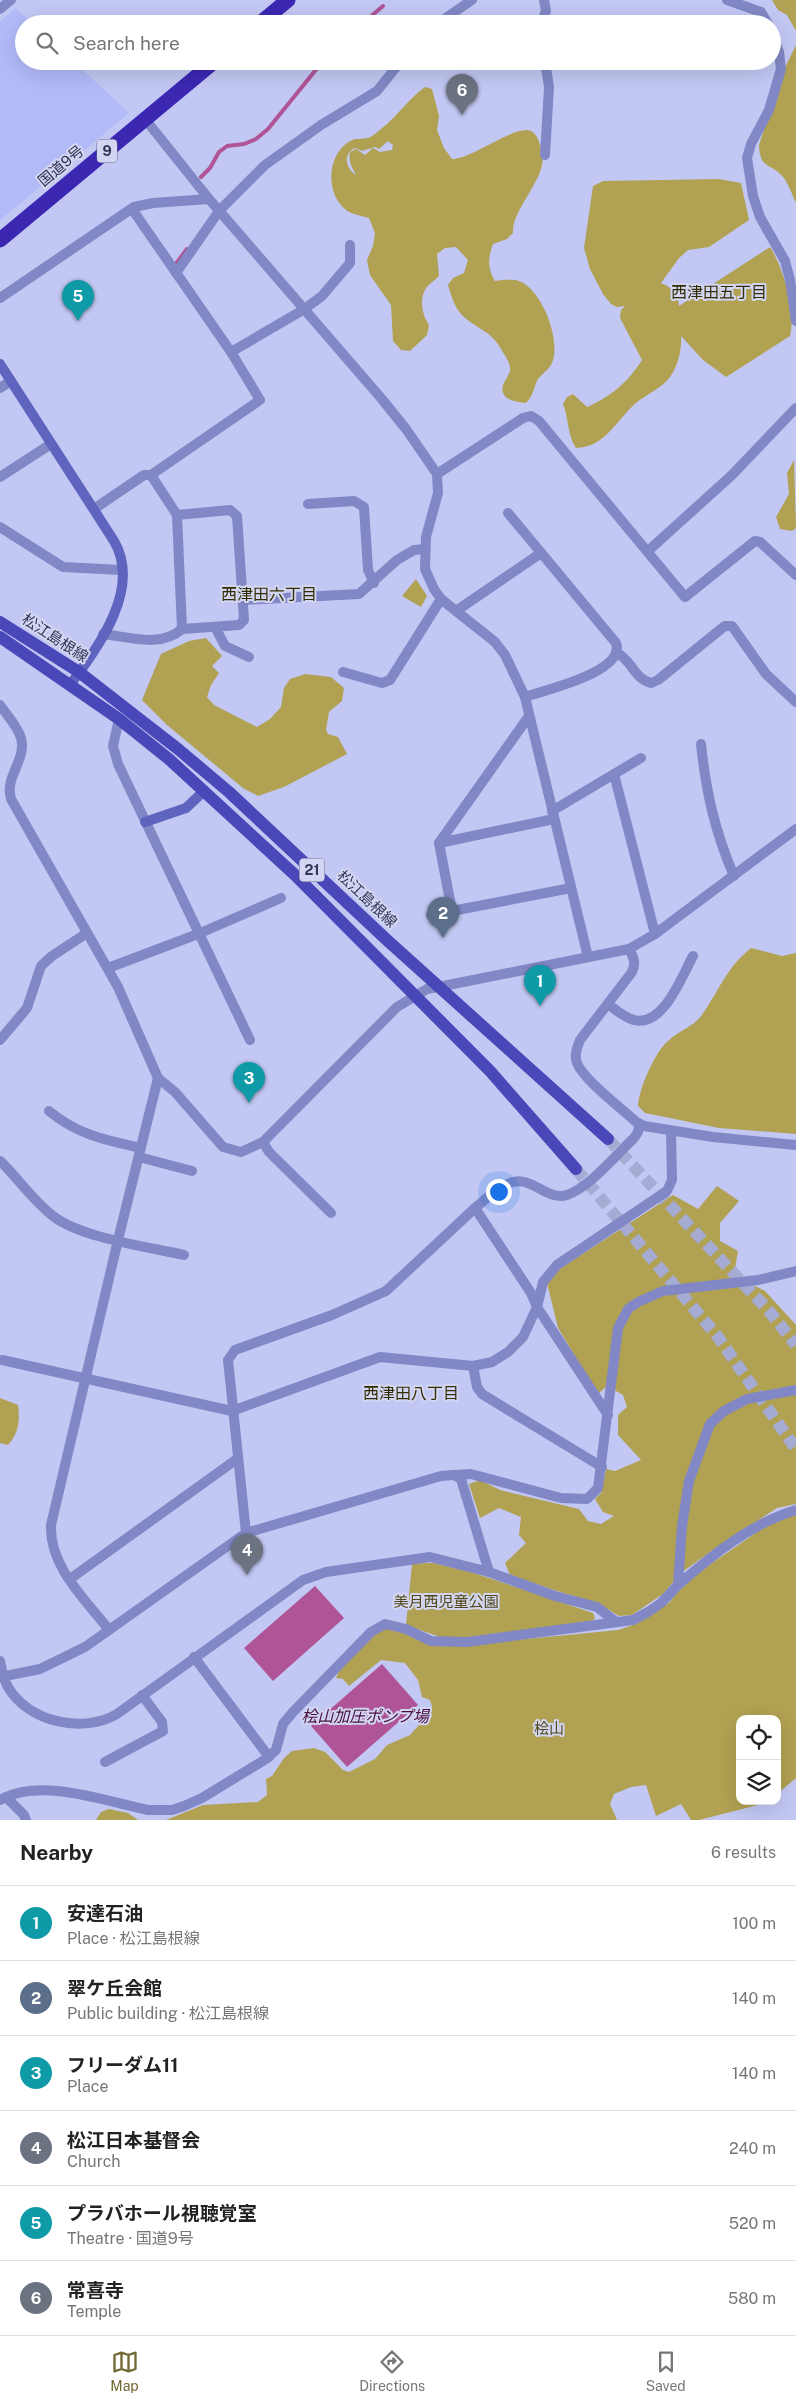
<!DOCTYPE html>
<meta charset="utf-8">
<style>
body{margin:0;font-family:"Public Sans","Noto Sans JP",sans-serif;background:#f6f6f6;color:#222}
.controls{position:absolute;right:15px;bottom:15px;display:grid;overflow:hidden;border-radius:10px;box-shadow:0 5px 20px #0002}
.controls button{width:45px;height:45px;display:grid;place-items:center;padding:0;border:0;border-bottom:1px solid #e0e0e0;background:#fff;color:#222;font:25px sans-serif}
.you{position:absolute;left:498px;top:1191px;width:18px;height:18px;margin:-12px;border:4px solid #fff;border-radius:50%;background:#1a73e8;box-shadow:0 0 0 8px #1a73e833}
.badge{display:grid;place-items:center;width:32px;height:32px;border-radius:50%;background:#726834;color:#fff;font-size:16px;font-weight:700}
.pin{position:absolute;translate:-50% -41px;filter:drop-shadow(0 1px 2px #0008)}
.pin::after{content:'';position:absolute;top:26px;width:18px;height:15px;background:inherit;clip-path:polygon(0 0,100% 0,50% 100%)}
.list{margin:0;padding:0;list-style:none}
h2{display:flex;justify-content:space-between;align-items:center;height:65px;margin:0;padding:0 20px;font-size:21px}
h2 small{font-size:16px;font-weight:400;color:#767676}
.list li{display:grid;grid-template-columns:32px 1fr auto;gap:15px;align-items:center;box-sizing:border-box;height:75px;padding:0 20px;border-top:1px solid #e0e0e0}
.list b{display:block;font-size:19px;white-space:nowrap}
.list p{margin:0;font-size:16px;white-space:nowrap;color:#767676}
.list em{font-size:16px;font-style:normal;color:#767676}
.icon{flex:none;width:28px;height:28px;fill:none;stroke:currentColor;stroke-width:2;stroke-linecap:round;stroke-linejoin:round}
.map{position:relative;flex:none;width:796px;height:1820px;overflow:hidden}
.search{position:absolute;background:#fff;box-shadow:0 5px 20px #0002;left:15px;right:15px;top:15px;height:55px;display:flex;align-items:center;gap:12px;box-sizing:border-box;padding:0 18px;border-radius:28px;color:#767676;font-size:19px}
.sheet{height:515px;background:#fff}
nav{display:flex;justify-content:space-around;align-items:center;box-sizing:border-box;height:70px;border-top:1px solid #e0e0e0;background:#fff;font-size:14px;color:#767676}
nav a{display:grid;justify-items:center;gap:2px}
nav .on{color:#726834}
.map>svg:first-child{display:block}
.built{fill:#b2baf8}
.green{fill:#b1a152;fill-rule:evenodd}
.water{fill:#af5497}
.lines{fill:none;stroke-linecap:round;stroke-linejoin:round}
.stream{stroke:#af5497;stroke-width:4}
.primary-tunnel{stroke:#a6abd3;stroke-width:12;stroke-dasharray:12 6;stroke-linecap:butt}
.street{stroke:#8188c5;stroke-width:10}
.secondary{stroke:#5f64bf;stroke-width:10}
.primary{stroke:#4a47b8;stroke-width:12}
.highway{stroke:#3b27b2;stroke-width:15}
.labels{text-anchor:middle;stroke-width:4;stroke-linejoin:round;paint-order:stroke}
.shield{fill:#d2d6f3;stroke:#646784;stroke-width:1}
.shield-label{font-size:14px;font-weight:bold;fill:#353854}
.street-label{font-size:15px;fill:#353854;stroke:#d2d6f3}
.park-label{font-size:15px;fill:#514714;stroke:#d2d6f3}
.neighbourhood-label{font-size:16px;fill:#342c01;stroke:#d2d6f3}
.water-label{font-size:16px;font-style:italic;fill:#490d3c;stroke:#d2d6f3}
</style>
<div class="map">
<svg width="796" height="1820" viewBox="0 0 796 1820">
<rect width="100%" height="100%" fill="#c2c8f3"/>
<polygon class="built" points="16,8 33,24 24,24 24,61 73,61 129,113 0,220 0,21"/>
<g class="green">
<polygon points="772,0 796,0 796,31 787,15 778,10"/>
<path d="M796,45v158c-4,-8 -7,-19 -13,-26 -13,-15 -23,-7 -24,-32l23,-71z"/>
<path d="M425,87l7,2 7,27 -2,14 7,18 8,11c20,0 64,-35 79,-28 7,4 9,13 11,20 7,26 -31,58 -29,82l-6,6 -14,5c-5,14 -6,24 2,37 8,-1 17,-2 24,0 23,8 44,62 32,84 -3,5 -9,9 -13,14 -5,9 -4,16 -12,24 -10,-1 -27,-3 -23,-18 2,-5 6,-10 7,-14 1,-8 -5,-15 -9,-22 -10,-19 -27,-21 -40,-35 -7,-8 -10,-19 -13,-29l5,-7 11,-5 4,-13 -12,-13 -11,1 -8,6 2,22c-4,4 -10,8 -13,12 -7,11 -4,27 3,37l-2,10 -17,16 -9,-1 -8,-9 -2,-36 -21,-30 -3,-15 6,-14 2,-13 -6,-15c-6,-2 -13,-3 -18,-5 -25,-13 -26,-54 -4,-70 8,-6 12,-3 21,-5 4,-1 9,-6 13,-9 16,-12 27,-30 44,-42zM388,141l5,4 -1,5 -12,2 -7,-4 -8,7 -9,-6 -6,3c-2,10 2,15 6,23 -10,-6 -14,-21 -1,-27l7,3 13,-4 4,2z"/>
<path d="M719,179l22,4 8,37 -40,27 -21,3 -9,8 -18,25c12,5 17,11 18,23l91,-59c14,22 26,64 20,89l-64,41 -23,-17 -22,-24c1,13 -3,30 -11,41 -9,12 -22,16 -34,26 -20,17 -30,44 -60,45 -9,-13 -7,-30 -13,-44l4,-7 6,-3 14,13c25,-11 40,-24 55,-47l-22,-42 1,-8 4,-4 -8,1 -6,-3 -8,-10 -13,-25 -6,-21 9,-62 10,-5z"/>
<polygon points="794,460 796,528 792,531 780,529 776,517 789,494 787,473"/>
<polygon points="416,579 427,596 421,607 402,596"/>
<polygon points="206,638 222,656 212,666 219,673 211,685 207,697 214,705 257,727 270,719 281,707 284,688 290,679 305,674 331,677 344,688 342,701 329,712 326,730 328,734 338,737 347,754 284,787 258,796 243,788 167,725 142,700 161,654 189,641"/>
<path d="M751,948l31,8 14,-3v181l-77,-6 -74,-15 -7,-7c1,-18 17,-54 30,-65 10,-10 25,-14 33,-25 19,-26 24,-47 50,-68z"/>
<polygon points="717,1186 739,1201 720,1223 720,1241 738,1251 733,1280 734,1287 755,1286 765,1291 796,1325 796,1504 777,1508 717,1547 681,1573 663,1594 632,1615 619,1616 598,1603 560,1592 510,1575 505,1563 526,1543 519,1535 521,1517 499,1508 480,1518 469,1484 480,1480 500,1490 579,1509 588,1521 601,1524 614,1516 603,1512 595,1499 601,1493 606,1469 615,1471 641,1460 618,1435 618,1415 627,1407 623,1395 607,1386 598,1394 558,1328 547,1283 558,1270 673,1195 698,1209"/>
<path d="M0,1398l18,7c2,15 1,28 -10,40l-8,-2z"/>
<polygon points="796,1513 796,1778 777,1794 777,1719 740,1719 740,1801 768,1801 766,1803 699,1820 691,1820 681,1804 656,1816 646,1785 631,1787 614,1794 610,1804 617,1820 166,1820 203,1805 258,1802 267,1795 266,1779 272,1776 284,1758 292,1751 314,1748 325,1752 343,1770 349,1772 375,1759 387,1745 410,1735 429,1714 432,1706 430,1700 422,1697 418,1680 405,1663 381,1660 349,1686 343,1679 336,1678 340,1669 380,1630 388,1628 465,1645 618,1630 636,1624 670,1602 674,1596 699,1572 776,1519"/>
<polygon points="424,1563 434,1563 474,1573 593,1613 595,1618 592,1621 480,1637 440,1637 406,1625 412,1564"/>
<polygon points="109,1809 128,1813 138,1820 96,1820 101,1812"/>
</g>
<g class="water">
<polygon points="315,1586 344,1618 273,1681 244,1648"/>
<polygon points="382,1664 418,1705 347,1767 311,1726"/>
</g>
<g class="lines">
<g class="stream">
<polyline points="362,24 383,6"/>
<polyline points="201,177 210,168 219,152 227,146 244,144 256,139 268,129 323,61"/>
<polyline points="175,265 187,249"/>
</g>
<g class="primary-tunnel">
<polyline points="608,1139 769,1311 796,1345"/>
<polyline points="576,1169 718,1337 796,1449"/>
</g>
<g class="street">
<polyline points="727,0 761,12 768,24"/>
<polyline points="0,9 11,0"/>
<polyline points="437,24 472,0"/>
<polyline points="541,24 546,11 544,0"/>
<polyline points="772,35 779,52 781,69 769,110 751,144 747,158 753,196 760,217 785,261 790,280 796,321"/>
<polyline points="145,119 209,199 381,398 406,429 437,474 438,493 426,537 425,569 434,589 441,599 495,642 505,655 525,697 588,957"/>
<polyline points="545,155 549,87 545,61"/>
<polyline points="176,273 219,211 265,165 321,125 377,91 401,61"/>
<polyline points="0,298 134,207 153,203 209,199"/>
<polyline points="231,352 303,310 322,296 350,263 350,245"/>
<polyline points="0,388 11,381"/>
<polyline points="437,474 523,418 531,416 539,421 558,444 685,597 755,541 760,542 796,575"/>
<polyline points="0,477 51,444"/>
<polyline points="308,504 354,501 364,507 368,570 374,583"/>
<polyline points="94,509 144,475 151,475 260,400 231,352 132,209"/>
<path d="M508,513l108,130c10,29 -71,47 -91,54"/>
<polyline points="177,515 230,510 237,516 244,620 239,625 182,629"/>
<polyline points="0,527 63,567 122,570"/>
<polyline points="648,551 732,475 796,408"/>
<polyline points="243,600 359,594 397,560 414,550 425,549"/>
<polyline points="456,611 541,553"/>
<polyline points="215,627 225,646 249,657"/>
<path d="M103,634c26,3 58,14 79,-5l-5,-114 -26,-40"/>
<path d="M617,653c15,7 17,26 34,30l7,-3 63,-51 4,-3h7l34,48 30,28"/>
<polyline points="343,672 382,683 390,680 441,599"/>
<path d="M0,705c7,10 18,22 21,33 6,22 -17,39 -10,61l107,188 40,91 17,14 48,55 18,5 22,-10 134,-135 30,-18 11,-2 191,-38 26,-15 141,-105"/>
<polyline points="529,716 439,843 452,911 571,888"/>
<polyline points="119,719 113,746 118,764 250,1040"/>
<path d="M701,744c5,48 14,88 33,132"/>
<polyline points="614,774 655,934"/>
<polyline points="552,811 641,758"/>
<polyline points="439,843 554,819"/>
<polyline points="431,915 452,911"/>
<path d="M629,949c5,9 7,14 3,23l-52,68c-3,8 -6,15 -3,23 6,16 44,45 58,58l9,5 69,11 83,8"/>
<polyline points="108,968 198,934 281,898"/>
<path d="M608,1004c8,6 17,14 26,16 29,8 48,-44 59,-64"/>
<polyline points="0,1040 27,1008 41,966 52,956 87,933"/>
<path d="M49,1111c29,24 56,29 92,37"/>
<polyline points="263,1142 269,1152 331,1213"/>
<polyline points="139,1157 192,1171"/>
<path d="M0,1161c18,17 33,40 53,55 28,22 96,31 131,39"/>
<path d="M2,1360l230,51 148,-54 93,9 19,-4 16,-10 15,-15 14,-30 -6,-14 -56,-85c11,-9 24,-22 38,-26 20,-5 34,19 54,13 22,-7 50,-41 67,-57l4,-6 1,-8"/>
<polyline points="473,1366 477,1387 482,1394 602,1467"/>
<polyline points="608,1415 537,1307 543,1282 557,1265 667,1191 672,1180 671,1132"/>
<polyline points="454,1475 471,1474 561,1498 587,1499 598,1488 618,1328 628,1309 638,1302 663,1291 758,1280 796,1271"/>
<polyline points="246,1533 228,1360 235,1350 332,1315 386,1291 475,1208"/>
<polyline points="70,1579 237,1459"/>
<path d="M678,1585c34,-30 74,-62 118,-75"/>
<path d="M109,1630c-24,-31 -60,-64 -58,-105l67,-285 40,-162"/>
<polyline points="194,1657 269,1757"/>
<path d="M0,1661c2,9 3,18 8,26 20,35 75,47 109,27l186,-134 23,-8 104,-15 59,15 66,24 42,11 19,15"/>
<polyline points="0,1677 40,1669 85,1647 246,1533 441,1476 454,1475 461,1479 489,1572"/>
<polyline points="105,1762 163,1731 162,1722 142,1695"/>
<polyline points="6,1797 24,1815 26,1820"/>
<path d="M0,1800c40,-23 104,1 148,10h24l12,-4 18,-8 64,-39 10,-9 7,-26 10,-12 78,-80 14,-8 21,5 25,12 36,1 166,-22 15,-8 13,-9 17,-18 4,-59 7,-45 21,-57 14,-13 23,-12 49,-9"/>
</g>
<g class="secondary">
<path d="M0,364l114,177c28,48 -16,106 -44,144"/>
<polyline points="145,822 186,808 204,791"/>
</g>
<g class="primary">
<polyline points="0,622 79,672 178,749 229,792 388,941 608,1139"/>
<polyline points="0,637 119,719 170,760 295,875 490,1071 576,1169"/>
</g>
<g class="highway">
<polyline points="259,24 288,0"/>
<polyline points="0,240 215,61"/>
</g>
</g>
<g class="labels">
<g class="shield">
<rect x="97" y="139.5" width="20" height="23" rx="4"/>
<rect x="299.5" y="858.5" width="25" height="23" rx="4"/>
</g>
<g class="shield-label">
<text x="107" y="156">9</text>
<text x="312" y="875">21</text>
</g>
<g class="street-label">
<text transform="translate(61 166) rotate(-40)" y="5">国道9号</text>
<text transform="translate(55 638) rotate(33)" y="5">松江島根線</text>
<text transform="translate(367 899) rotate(43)" y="5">松江島根線</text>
</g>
<g class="park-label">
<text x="446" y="1607">美月西児童公園</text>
<text x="549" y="1734">桧山</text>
</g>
<g class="neighbourhood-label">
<text x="719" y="298">西津田五丁目</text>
<text x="269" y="600">西津田六丁目</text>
<text x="411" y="1399">西津田八丁目</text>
</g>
<g class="water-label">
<text x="365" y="1722">桧山加圧ポンプ場</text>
</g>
</g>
</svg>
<div class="controls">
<button><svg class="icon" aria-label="locate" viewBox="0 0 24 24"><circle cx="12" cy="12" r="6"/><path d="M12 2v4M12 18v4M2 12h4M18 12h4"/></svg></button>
<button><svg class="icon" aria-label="layers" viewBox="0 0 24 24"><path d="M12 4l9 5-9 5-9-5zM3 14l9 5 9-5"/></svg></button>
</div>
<div class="you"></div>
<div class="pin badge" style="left:540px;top:1006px;background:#0f9aa8">1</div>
<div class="pin badge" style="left:443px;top:938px;background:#5c6f8a">2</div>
<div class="pin badge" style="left:249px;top:1103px;background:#0f9aa8">3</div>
<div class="pin badge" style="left:247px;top:1575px;background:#6b7280">4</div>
<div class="pin badge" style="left:78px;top:321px;background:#0f9aa8">5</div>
<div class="pin badge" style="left:462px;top:115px;background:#6b7280">6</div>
<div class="search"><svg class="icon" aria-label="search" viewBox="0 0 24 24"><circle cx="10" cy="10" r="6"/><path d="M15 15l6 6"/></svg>Search here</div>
</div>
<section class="sheet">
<h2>Nearby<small>6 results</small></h2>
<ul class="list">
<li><span class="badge" style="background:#0f9aa8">1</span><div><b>安達石油</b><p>Place · 松江島根線</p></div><em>100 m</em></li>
<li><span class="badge" style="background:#5c6f8a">2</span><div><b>翠ケ丘会館</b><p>Public building · 松江島根線</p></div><em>140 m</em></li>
<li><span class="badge" style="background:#0f9aa8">3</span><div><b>フリーダム11</b><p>Place</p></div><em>140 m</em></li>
<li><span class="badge" style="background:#6b7280">4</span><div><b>松江日本基督会</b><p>Church</p></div><em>240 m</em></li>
<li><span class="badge" style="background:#0f9aa8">5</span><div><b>プラバホール視聴覚室</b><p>Theatre · 国道9号</p></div><em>520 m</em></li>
<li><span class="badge" style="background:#6b7280">6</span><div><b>常喜寺</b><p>Temple</p></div><em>580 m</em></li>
</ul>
</section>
<nav>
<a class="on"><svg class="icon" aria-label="map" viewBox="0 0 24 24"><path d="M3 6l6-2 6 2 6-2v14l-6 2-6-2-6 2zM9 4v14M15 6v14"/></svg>Map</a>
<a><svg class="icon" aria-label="directions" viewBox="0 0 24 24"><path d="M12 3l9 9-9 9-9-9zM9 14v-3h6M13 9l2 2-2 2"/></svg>Directions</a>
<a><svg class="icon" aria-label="saved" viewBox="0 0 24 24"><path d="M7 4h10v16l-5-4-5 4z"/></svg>Saved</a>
</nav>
